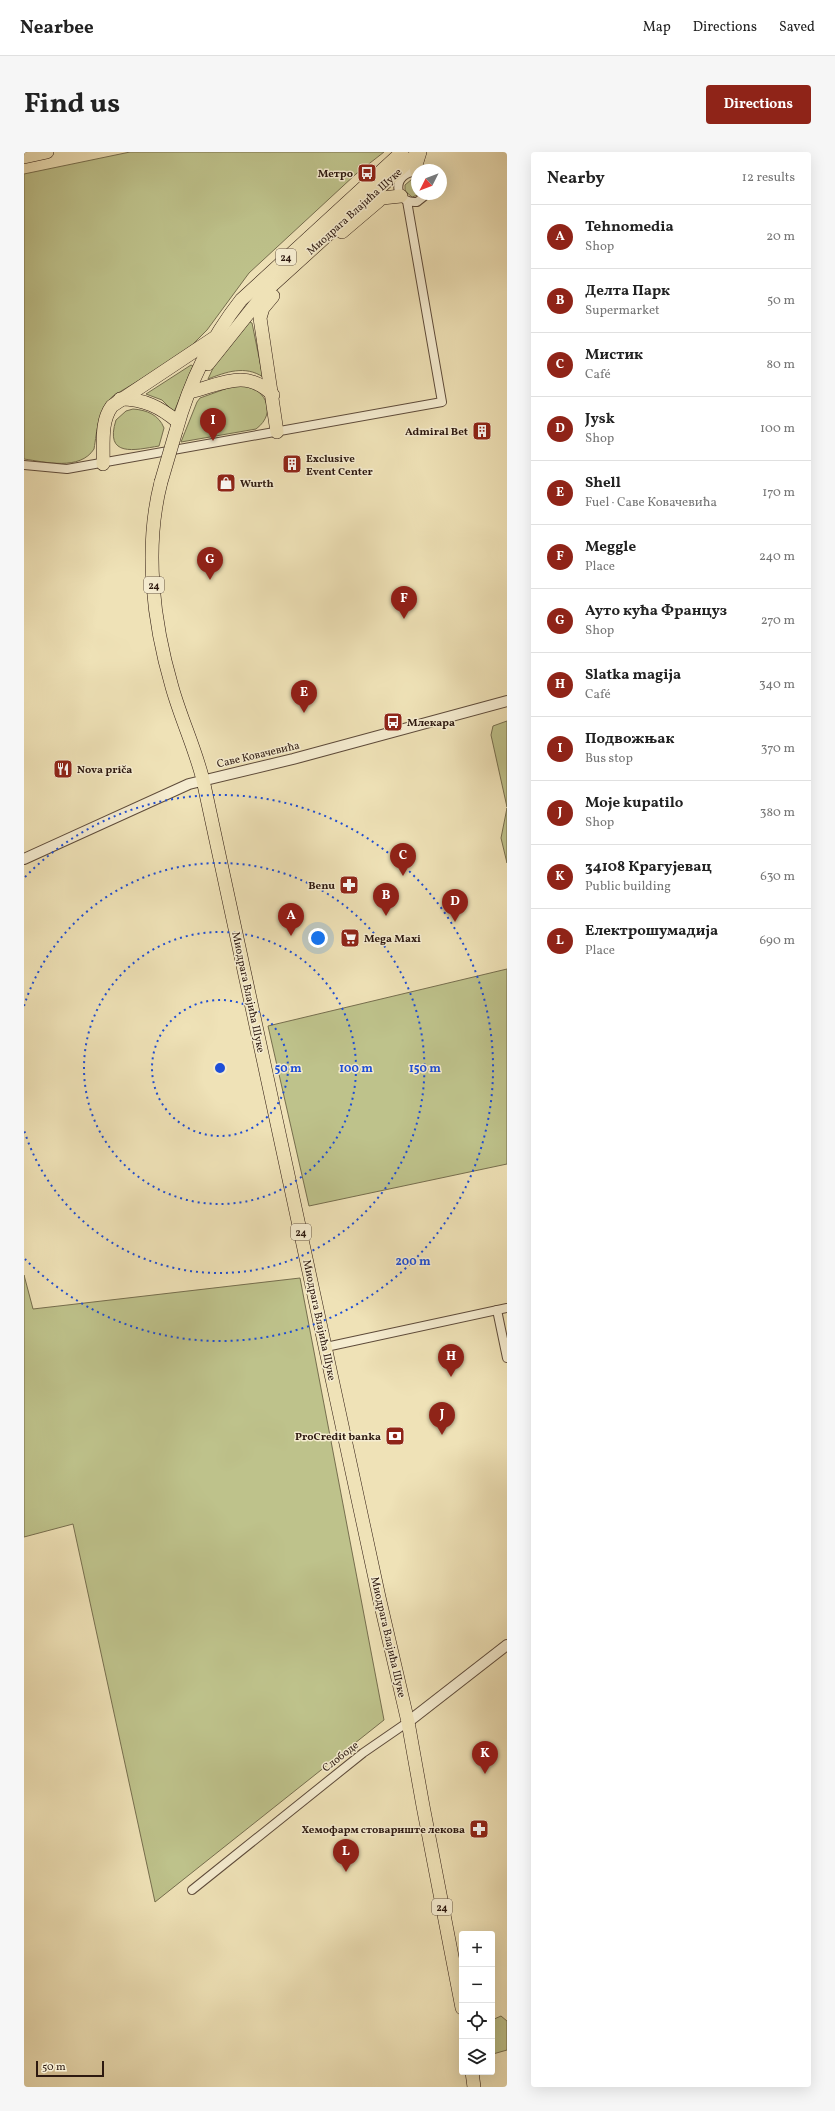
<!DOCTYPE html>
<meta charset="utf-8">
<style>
body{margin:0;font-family:Vollkorn,serif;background:#f6f6f6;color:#222}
.controls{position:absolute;right:12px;bottom:12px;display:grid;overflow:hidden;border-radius:4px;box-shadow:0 4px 16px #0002}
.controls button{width:36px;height:36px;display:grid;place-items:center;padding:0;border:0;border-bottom:1px solid #e0e0e0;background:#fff;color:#222;font:20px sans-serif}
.compass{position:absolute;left:387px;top:12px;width:36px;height:36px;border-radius:50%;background:#fff;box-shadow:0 4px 16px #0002;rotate:228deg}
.scale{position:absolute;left:12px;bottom:10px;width:68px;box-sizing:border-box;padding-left:4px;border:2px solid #2d1910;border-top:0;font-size:11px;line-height:14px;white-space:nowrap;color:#2d1910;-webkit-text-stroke:3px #f5ecd0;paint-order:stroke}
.you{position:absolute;left:294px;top:786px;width:14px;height:14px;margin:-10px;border:3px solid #fff;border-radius:50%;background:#1a73e8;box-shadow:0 0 0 6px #1a73e833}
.badge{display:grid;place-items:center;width:26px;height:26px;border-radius:50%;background:#8f2418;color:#fff;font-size:13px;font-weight:700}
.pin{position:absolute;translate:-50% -33px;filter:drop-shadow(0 1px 2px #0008)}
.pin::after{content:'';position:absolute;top:21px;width:14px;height:12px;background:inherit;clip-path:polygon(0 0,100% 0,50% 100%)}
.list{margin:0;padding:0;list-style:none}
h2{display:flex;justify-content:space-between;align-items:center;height:52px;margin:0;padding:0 16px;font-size:17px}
h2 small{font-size:13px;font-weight:400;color:#767676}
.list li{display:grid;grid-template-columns:26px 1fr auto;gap:12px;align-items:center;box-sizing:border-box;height:64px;padding:0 16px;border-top:1px solid #e0e0e0}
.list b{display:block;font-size:15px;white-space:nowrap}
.list p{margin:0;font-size:13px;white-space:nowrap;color:#767676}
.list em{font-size:13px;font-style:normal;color:#767676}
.icon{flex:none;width:22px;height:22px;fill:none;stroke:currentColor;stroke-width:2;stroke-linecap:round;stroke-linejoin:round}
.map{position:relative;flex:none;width:483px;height:1935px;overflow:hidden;border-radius:4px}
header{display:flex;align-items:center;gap:24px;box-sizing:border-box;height:56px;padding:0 20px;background:#fff;border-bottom:1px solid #e0e0e0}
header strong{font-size:19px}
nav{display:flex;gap:22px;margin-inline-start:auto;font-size:14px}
.intro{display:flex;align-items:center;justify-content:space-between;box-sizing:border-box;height:96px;padding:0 24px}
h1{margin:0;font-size:28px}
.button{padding:10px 18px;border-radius:4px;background:#8f2418;color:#fff;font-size:14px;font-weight:700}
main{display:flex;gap:24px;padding:0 24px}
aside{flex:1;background:#fff;border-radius:4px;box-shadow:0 4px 16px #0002}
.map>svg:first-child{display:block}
.green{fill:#bec28b;stroke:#766e4e}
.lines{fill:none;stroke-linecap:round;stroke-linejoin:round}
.minor-casing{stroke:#5e4b3a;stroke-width:10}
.tertiary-casing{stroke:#5e4b3a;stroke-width:12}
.primary-casing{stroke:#2d1910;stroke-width:14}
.minor{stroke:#f5ecd0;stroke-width:8}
.tertiary{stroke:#f5ecd0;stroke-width:10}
.primary{stroke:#efe2b7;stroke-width:13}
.primary-bridge-casing{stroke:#2d1910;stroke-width:14;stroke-linecap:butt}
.primary-bridge{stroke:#efe2b7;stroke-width:13}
.ring{fill:none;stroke:#1d4ed8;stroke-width:2;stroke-dasharray:2 4}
.labels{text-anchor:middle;stroke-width:3;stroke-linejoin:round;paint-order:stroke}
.shield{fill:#f5ecd0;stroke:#69584a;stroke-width:1}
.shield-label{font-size:10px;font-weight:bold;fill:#2d1910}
.poi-label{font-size:11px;font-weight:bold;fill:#2d1910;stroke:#f5ecd0;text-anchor:end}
.street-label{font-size:11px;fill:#2d1910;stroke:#f5ecd0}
.centre{fill:#1d4ed8;stroke:#f5ecd0;stroke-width:2}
.ring-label{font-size:12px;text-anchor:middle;font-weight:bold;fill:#1d4ed8;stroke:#f5ecd0;stroke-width:3;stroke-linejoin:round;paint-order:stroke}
</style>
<header>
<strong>Nearbee</strong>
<nav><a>Map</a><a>Directions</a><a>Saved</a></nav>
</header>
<div class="intro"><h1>Find us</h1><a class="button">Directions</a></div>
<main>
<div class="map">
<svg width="483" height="1935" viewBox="0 0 483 1935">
<rect width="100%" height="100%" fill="#efe2b7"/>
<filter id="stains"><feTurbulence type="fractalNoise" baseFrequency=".005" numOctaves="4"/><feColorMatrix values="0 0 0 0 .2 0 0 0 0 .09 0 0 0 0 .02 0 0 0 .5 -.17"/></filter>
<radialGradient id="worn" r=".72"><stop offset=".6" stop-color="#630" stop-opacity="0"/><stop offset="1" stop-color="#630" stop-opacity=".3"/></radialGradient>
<g class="green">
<path d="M106,0h254l-28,22 -107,99 -42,57 -15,15 -26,19 -53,32c-15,13 -16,35 -19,53 -14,22 -49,13 -70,10v-285z"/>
<polygon points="388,27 393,27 393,42 397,42 388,45 381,39 381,33"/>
<path d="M224,169l4,2 11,54c-18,-12 -37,-5 -55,2l6,-13z"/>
<polygon points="167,213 169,214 150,260 138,248 122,242"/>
<path d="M215,232c25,2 40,28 17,45l-75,13 16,-40 3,-4z"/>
<path d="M109,257c14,1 26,6 31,19l-5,18c-24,4 -55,12 -43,-26l10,-9z"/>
<polygon points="483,569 483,655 467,583 469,574"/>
<polygon points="483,656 483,711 477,686"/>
<polygon points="483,817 483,1012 285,1054 244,874"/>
<polygon points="0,1123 9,1157 276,1126 360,1568 131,1750 49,1372 0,1385"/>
<polygon points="477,1864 483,1869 483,1898 469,1902 468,1868"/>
</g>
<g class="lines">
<g class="minor-casing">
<g id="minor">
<path d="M393,20c-25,-1 -25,32 0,30l10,-8"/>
<polyline points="0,313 43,317 418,250 383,49"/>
<polyline points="473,1158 483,1206"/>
<polyline points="302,1195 483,1156"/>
<polyline points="168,1738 339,1601 384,1570"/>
</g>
</g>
<g class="tertiary-casing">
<g id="tertiary">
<polyline points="0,707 165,632 269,607 483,549"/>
<polyline points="384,1570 483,1493"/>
</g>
</g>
<g class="primary-casing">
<g id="primary">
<polyline points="0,5 23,0"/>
<polyline points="393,20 392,13 396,0"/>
<polyline points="318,80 358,46 377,44"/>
<polyline points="249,144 239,156 236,166 253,280"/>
<polyline points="184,212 243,138 395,0"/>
<path d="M166,240c32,-8 56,-24 83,3"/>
<path d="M96,247c24,0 40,8 58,23"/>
<path d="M152,279c13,-47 35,-93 65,-131l161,-148"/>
<path d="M79,312c1,-19 -3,-42 9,-58l102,-68"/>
<path d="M137,330c-17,66 -8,140 11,205 9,32 23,61 31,93l176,817 29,125 15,84 39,202"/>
<polyline points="448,1920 450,1935"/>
</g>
</g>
<use href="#minor" class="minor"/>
<use href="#tertiary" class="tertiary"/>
<use href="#primary" class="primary"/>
<g class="primary-bridge-casing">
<polyline id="primary-bridge" points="137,330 152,279"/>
</g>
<use href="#primary-bridge" class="primary-bridge"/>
</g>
<g class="ring">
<circle cx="196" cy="916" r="68"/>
<circle cx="196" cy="916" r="136"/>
<path d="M0 854A205 205 0 1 1 0 978"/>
<path d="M1 725A273 273 0 1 1 1 1107"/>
</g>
<defs>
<g id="bus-square" transform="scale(1)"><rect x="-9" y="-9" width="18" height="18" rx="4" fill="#8f2418" stroke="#f5ecd0"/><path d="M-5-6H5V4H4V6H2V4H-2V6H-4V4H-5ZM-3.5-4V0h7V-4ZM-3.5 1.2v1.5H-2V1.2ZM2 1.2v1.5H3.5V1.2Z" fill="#fff"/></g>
<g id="building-square" transform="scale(1)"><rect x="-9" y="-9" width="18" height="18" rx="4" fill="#8f2418" stroke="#f5ecd0"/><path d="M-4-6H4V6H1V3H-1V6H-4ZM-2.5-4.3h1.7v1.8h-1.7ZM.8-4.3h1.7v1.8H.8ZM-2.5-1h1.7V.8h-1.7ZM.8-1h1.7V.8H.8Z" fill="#fff"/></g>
<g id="shop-square" transform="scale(1)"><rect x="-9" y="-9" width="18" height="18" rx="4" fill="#8f2418" stroke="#f5ecd0"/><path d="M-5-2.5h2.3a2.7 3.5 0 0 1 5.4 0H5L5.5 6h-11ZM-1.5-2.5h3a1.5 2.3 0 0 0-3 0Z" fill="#fff"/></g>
<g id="restaurant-square" transform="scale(1)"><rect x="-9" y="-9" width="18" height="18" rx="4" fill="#8f2418" stroke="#f5ecd0"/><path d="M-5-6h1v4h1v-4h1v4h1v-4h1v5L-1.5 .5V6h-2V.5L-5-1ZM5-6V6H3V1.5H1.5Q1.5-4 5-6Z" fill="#fff"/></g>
<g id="pharmacy-square" transform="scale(1)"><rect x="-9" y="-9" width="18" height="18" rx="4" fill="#8f2418" stroke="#f5ecd0"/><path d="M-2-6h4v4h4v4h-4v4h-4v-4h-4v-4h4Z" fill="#fff"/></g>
<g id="supermarket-square" transform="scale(1)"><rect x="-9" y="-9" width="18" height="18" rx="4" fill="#8f2418" stroke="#f5ecd0"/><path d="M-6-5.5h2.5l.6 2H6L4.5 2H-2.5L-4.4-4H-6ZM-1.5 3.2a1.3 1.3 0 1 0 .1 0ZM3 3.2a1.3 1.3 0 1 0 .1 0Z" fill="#fff"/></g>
<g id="bank-square" transform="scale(1)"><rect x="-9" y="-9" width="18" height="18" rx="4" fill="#8f2418" stroke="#f5ecd0"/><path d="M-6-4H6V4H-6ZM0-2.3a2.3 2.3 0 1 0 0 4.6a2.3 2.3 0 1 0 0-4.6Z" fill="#fff"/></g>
</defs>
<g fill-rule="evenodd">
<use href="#bus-square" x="343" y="21"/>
<use href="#building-square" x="458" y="279"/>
<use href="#building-square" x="268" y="312"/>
<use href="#shop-square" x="202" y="331"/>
<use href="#bus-square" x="369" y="570"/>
<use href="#restaurant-square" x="39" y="617"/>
<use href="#pharmacy-square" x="325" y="733"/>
<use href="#supermarket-square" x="326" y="786"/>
<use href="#bank-square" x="371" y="1284"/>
<use href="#pharmacy-square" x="455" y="1677"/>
</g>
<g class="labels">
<g class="shield">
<rect x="252" y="97" width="20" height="16" rx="3"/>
<rect x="120" y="425" width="20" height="16" rx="3"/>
<rect x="267" y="1072" width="20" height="16" rx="3"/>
<rect x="408" y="1747" width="20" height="16" rx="3"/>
</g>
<g class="shield-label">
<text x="262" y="109">24</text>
<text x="130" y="437">24</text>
<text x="277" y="1084">24</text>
<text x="418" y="1759">24</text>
</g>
<g class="poi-label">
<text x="329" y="25">Метро</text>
<text x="444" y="283">Admiral Bet</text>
<text x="282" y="310" text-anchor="start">Exclusive<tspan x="282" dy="13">Event Center</tspan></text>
<text x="216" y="335" text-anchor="start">Wurth</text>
<text x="383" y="574" text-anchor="start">Млекара</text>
<text x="53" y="621" text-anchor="start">Nova priča</text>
<text x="311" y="737">Benu</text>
<text x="340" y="790" text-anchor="start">Mega Maxi</text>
<text x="357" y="1288">ProCredit banka</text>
<text x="441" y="1681">Хемофарм стовариште лекова</text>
</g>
<g class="street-label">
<text transform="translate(330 59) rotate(-42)" y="4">Миодрага Влајића Шуке</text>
<text transform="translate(234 602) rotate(-13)" y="4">Саве Ковачевића</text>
<text transform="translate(225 840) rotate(78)" y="4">Миодрага Влајића Шуке</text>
<text transform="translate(296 1168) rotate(78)" y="4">Миодрага Влајића Шуке</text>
<text transform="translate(365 1485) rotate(77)" y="4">Миодрага Влајића Шуке</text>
<text transform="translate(316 1604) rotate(-38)" y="4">Слободе</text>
</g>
</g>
<circle cx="196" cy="916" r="6" class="centre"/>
<g class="ring-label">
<text x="264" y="920">50 m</text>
<text x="332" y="920">100 m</text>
<text x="401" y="920">150 m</text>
<text x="389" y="1113">200 m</text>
</g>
<rect width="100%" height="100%" filter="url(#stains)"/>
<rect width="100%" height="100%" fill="url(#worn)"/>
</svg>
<div class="controls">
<button>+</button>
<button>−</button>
<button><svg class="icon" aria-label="locate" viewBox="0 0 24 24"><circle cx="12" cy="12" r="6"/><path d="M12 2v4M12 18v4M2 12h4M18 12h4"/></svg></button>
<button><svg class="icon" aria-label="layers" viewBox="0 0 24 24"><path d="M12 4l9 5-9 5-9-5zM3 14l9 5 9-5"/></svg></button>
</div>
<svg class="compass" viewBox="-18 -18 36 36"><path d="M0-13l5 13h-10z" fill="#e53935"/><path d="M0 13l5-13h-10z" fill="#767676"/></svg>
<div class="scale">50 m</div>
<div class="you"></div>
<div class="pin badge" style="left:267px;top:784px">A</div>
<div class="pin badge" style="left:362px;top:764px">B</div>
<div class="pin badge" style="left:379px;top:724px">C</div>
<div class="pin badge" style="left:431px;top:770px">D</div>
<div class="pin badge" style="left:280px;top:561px">E</div>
<div class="pin badge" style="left:380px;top:467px">F</div>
<div class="pin badge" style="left:186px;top:428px">G</div>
<div class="pin badge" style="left:427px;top:1225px">H</div>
<div class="pin badge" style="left:189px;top:289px">I</div>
<div class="pin badge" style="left:418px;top:1283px">J</div>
<div class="pin badge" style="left:461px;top:1622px">K</div>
<div class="pin badge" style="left:322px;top:1720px">L</div>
</div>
<aside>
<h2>Nearby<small>12 results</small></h2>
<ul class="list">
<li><span class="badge">A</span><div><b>Tehnomedia</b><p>Shop</p></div><em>20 m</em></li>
<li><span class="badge">B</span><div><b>Делта Парк</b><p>Supermarket</p></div><em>50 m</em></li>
<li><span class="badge">C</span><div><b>Мистик</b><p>Café</p></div><em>80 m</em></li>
<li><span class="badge">D</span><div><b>Jysk</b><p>Shop</p></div><em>100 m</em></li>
<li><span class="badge">E</span><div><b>Shell</b><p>Fuel · Саве Ковачевића</p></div><em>170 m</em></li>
<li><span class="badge">F</span><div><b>Meggle</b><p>Place</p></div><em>240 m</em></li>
<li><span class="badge">G</span><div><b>Ауто кућа Француз</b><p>Shop</p></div><em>270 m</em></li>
<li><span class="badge">H</span><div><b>Slatka magija</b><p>Café</p></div><em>340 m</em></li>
<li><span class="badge">I</span><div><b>Подвожњак</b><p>Bus stop</p></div><em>370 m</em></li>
<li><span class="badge">J</span><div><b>Moje kupatilo</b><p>Shop</p></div><em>380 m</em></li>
<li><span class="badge">K</span><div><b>34108 Крагујевац</b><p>Public building</p></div><em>630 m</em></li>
<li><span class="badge">L</span><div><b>Електрошумадија</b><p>Place</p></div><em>690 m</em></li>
</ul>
</aside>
</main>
